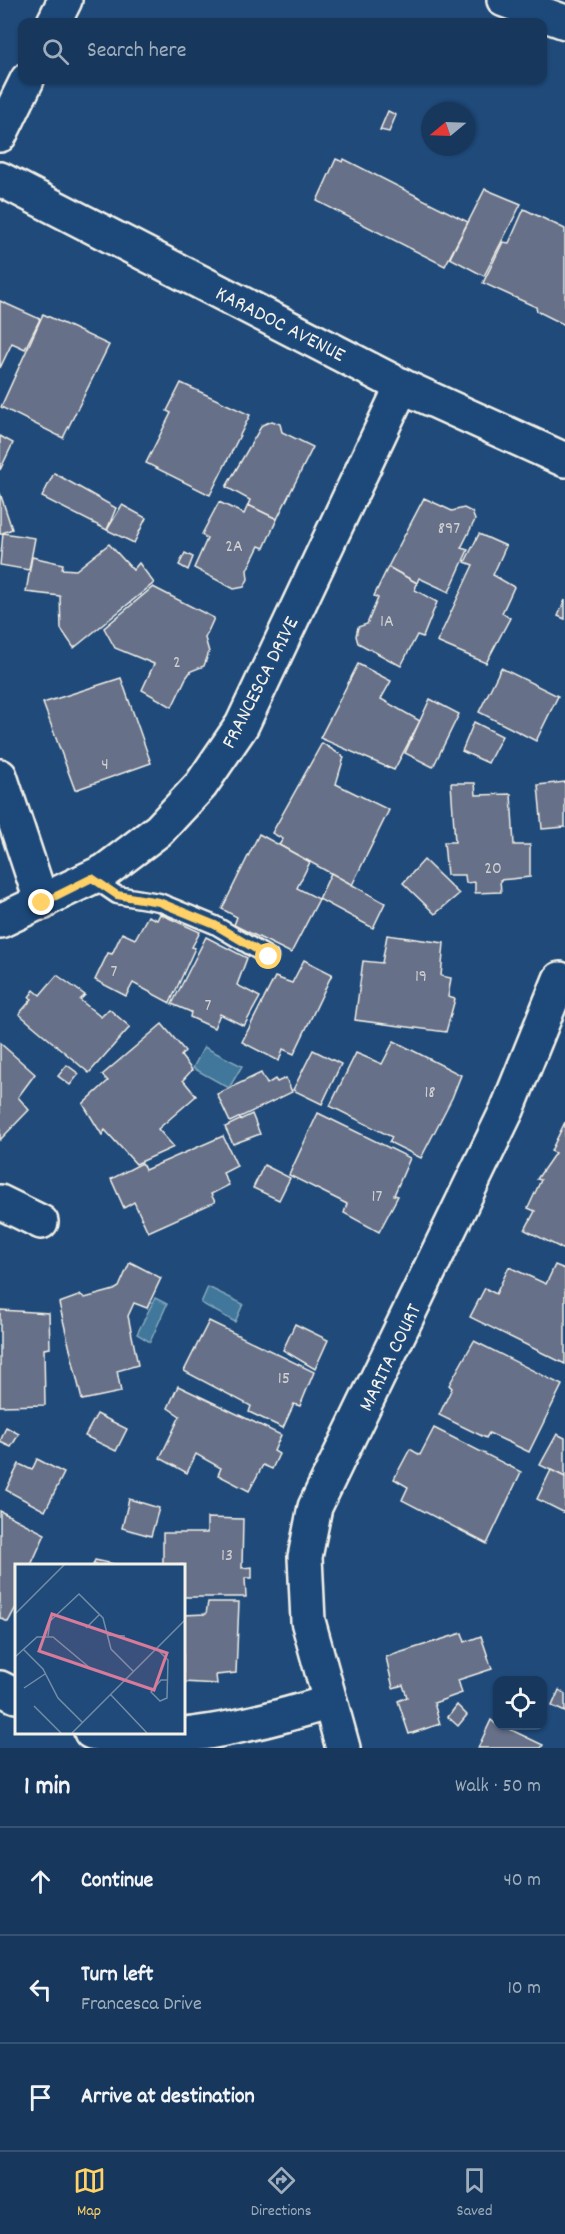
<!DOCTYPE html>
<meta charset="utf-8">
<style>
body{margin:0;font-family:Dekko,sans-serif;background:#244365;color:#f1f3f6}
.controls{position:absolute;right:18px;bottom:18px;display:grid;overflow:hidden;border-radius:12px;box-shadow:0 2px 4px #0004}
.controls button{width:54px;height:54px;display:grid;place-items:center;padding:0;border:0;border-bottom:2px solid #365272;background:#17385c;color:#f1f3f6;font:30px sans-serif}
.compass{position:absolute;left:421px;top:102px;width:54px;height:54px;border-radius:50%;background:#17385c;box-shadow:0 2px 4px #0004;rotate:251deg}
.stop{position:absolute;width:18px;height:18px;margin:-14px;border:4px solid #ffd166;border-radius:50%;background:#fff}
.stop.end{background:#ffd166;border-color:#fff;box-shadow:0 2px 6px #0008}
.list{margin:0;padding:0;list-style:none}
h2{display:flex;justify-content:space-between;align-items:center;height:78px;margin:0;padding:0 24px;font-size:26px}
h2 small{font-size:20px;font-weight:400;color:#9eacbb}
.list li{display:grid;grid-template-columns:39px 1fr auto;gap:18px;align-items:center;box-sizing:border-box;height:108px;padding:0 24px;border-top:2px solid #365272}
.list b{display:block;font-size:22px;white-space:nowrap}
.list p{margin:0;font-size:20px;white-space:nowrap;color:#9eacbb}
.list em{font-size:20px;font-style:normal;color:#9eacbb}
.icon{flex:none;width:33px;height:33px;fill:none;stroke:currentColor;stroke-width:2;stroke-linecap:round;stroke-linejoin:round}
.map{position:relative;flex:none;width:565px;height:1748px;overflow:hidden}
.search{position:absolute;background:#17385c;box-shadow:0 2px 4px #0004;left:18px;right:18px;top:18px;height:66px;display:flex;align-items:center;gap:15px;box-sizing:border-box;padding:0 21px;border-radius:12px;color:#9eacbb;font-size:22px}
.sheet{height:402px;background:#17385c}
nav{display:flex;justify-content:space-around;align-items:center;box-sizing:border-box;height:84px;border-top:2px solid #365272;background:#17385c;font-size:16px;color:#9eacbb}
nav a{display:grid;justify-items:center;gap:3px}
nav .on{color:#ffd166}
.map>svg:first-child{display:block}
.water{fill:#3f779b;stroke:#87a8ba;stroke-width:1.5}
.building{fill:#666f88;stroke:#f4f1e8;stroke-width:1.5}
.lines{fill:none;stroke-linecap:round;stroke-linejoin:round}
.lane-casing{stroke:#f4f1e8;stroke-width:21}
.street-casing{stroke:#f4f1e8;stroke-width:38}
.lane{stroke:#1f4a7a;stroke-width:16}
.street{stroke:#1f4a7a;stroke-width:33}
.route{stroke:#ffd166;stroke-width:8}
.labels{text-anchor:middle;stroke-width:5;stroke-linejoin:round;paint-order:stroke}
.number-label{font-size:18px;fill:#d0d0d0}
.street-label{font-size:21px;fill:#f4f1e8;stroke:#1f4a7a}
.inset-road{fill:none;stroke:#748da6;stroke-width:1.5}
.view{fill:#d87a9a;fill-opacity:0.15;stroke:#d87a9a;stroke-width:3}
.inset-edge{fill:none;stroke:#f4f1e8;stroke-width:3}
</style>
<div class="map">
<svg width="565" height="1748" viewBox="0 0 565 1748">
<rect width="100%" height="100%" fill="#1f4a7a"/>
<filter id="ink" filterUnits="userSpaceOnUse"><feTurbulence type="fractalNoise" baseFrequency=".0167" numOctaves="2"/><feDisplacementMap in="SourceGraphic" scale="12" xChannelSelector="R" yChannelSelector="G"/><feConvolveMatrix kernelMatrix="1 2 1 2 8 2 1 2 1" color-interpolation-filters="sRGB"/></filter>
<g filter="url(#ink)">
<g class="water">
<polygon points="204,1047 242,1066 229,1088 193,1068"/>
<polygon points="208,1287 243,1304 235,1322 201,1303"/>
<polygon points="155,1298 167,1304 150,1342 137,1334"/>
</g>
<g class="building">
<polygon points="388,111 396,115 389,132 380,130"/>
<polygon points="336,159 343,162 344,159 468,222 445,266 317,201"/>
<polygon points="485,189 521,204 484,276 450,258"/>
<polygon points="524,209 565,229 565,325 537,311 536,307 483,283 503,242 509,243"/>
<polygon points="0,301 40,319 25,349 12,343 0,368"/>
<polygon points="43,314 109,345 63,438 1,407"/>
<polygon points="181,383 250,415 210,495 146,463 171,413 167,411"/>
<polygon points="272,421 280,424 282,432 313,447 277,519 248,505 250,500 226,487 262,425"/>
<polygon points="0,436 13,443 0,470"/>
<polygon points="54,473 116,508 107,530 42,497"/>
<polygon points="0,493 12,529 0,534"/>
<polygon points="424,498 452,511 464,508 472,512 475,520 461,548 468,550 449,592 419,578 417,583 388,567"/>
<polygon points="219,502 244,514 248,505 277,519 264,548 259,546 247,570 248,579 244,587 234,589 194,568 207,539 202,534"/>
<polygon points="122,505 146,518 134,543 107,530"/>
<polygon points="3,533 35,538 29,570 0,565"/>
<polygon points="479,534 506,546 493,575 514,587 502,613 510,618 486,663 437,642 473,565 465,562"/>
<polygon points="109,544 133,570 139,563 154,583 74,648 61,629 60,596 26,592 32,557 63,564 62,569 76,570"/>
<polygon points="185,553 193,557 188,570 179,565"/>
<polygon points="388,567 417,583 415,590 437,602 423,637 417,635 401,666 358,643 356,636 358,627 367,624 378,598 374,596"/>
<polygon points="153,587 214,618 205,638 209,652 204,666 191,671 186,678 172,707 142,690 154,664 115,648 104,628"/>
<polygon points="565,600 565,619 558,616"/>
<polygon points="358,664 391,681 381,699 420,721 394,770 320,738"/>
<polygon points="501,668 558,696 536,741 479,712"/>
<polygon points="121,678 151,763 75,790 43,703"/>
<polygon points="430,699 459,714 433,767 405,753"/>
<polygon points="474,722 502,736 488,763 462,751"/>
<polygon points="322,743 344,757 336,784 389,810 352,885 279,845 283,839 272,833"/>
<polygon points="565,782 565,827 542,829 538,785"/>
<polygon points="451,783 475,783 476,795 511,794 514,845 530,845 530,877 500,880 501,892 475,893 475,882 466,883 465,875 447,875 444,842 455,842"/>
<polygon points="259,834 310,862 297,888 319,899 291,953 234,925 237,917 222,909"/>
<polygon points="424,860 459,894 435,914 403,883"/>
<polygon points="331,873 385,903 373,928 319,899"/>
<polygon points="160,914 200,932 192,947 195,948 170,1003 133,983 126,996 95,980 108,953 112,954 122,933 135,939 148,916 157,920"/>
<polygon points="387,935 444,943 441,976 451,978 448,997 455,999 446,1032 355,1020 363,961 382,963"/>
<polygon points="206,937 247,958 237,985 260,997 244,1026 220,1014 214,1028 190,1017 191,1012 172,1004"/>
<polygon points="304,960 332,974 294,1054 283,1049 279,1061 242,1042 275,977 292,983"/>
<polygon points="57,975 85,995 80,1000 101,1017 109,1009 130,1027 89,1073 19,1014 32,999 29,997 34,990 40,995"/>
<polygon points="162,1024 185,1051 181,1056 192,1070 183,1080 196,1096 158,1129 174,1147 136,1164 105,1130 102,1135 83,1104 108,1081 102,1075"/>
<polygon points="394,1041 461,1075 452,1098 421,1158 389,1142 392,1137 330,1106 356,1053 382,1064"/>
<polygon points="0,1043 35,1074 18,1097 29,1110 0,1140"/>
<polygon points="313,1050 341,1064 322,1104 293,1090"/>
<polygon points="67,1065 79,1074 70,1085 58,1076"/>
<polygon points="261,1073 267,1084 275,1079 277,1082 286,1078 292,1092 230,1122 217,1094"/>
<polygon points="318,1113 410,1158 394,1195 398,1196 379,1232 344,1213 347,1204 289,1175"/>
<polygon points="252,1114 260,1134 233,1144 225,1127"/>
<polygon points="565,1122 565,1250 525,1230 535,1211 528,1208 541,1180 537,1179 555,1153 551,1151"/>
<polygon points="223,1136 237,1166 223,1173 229,1185 211,1194 215,1202 148,1232 134,1202 124,1208 111,1179 142,1163 145,1170"/>
<polygon points="264,1165 290,1178 279,1200 253,1188"/>
<polygon points="130,1262 161,1278 147,1308 134,1303 128,1316 138,1365 117,1371 121,1392 82,1400 59,1303 81,1295 85,1298 114,1290 119,1287"/>
<polygon points="555,1265 565,1269 565,1364 470,1317 485,1288 496,1294 509,1267 546,1284"/>
<polygon points="0,1310 49,1313 50,1348 44,1349 45,1405 0,1406"/>
<polygon points="209,1321 314,1372 300,1406 294,1404 283,1428 249,1412 251,1406 184,1371"/>
<polygon points="295,1324 328,1340 315,1369 283,1350"/>
<polygon points="474,1341 562,1385 529,1452 489,1433 486,1438 439,1415 452,1388 449,1385"/>
<polygon points="178,1386 281,1435 274,1451 279,1454 272,1469 263,1465 249,1491 218,1475 221,1468 196,1454 187,1473 160,1458 180,1416 168,1408"/>
<polygon points="97,1414 127,1429 116,1451 85,1436"/>
<polygon points="6,1427 19,1434 11,1447 0,1442"/>
<polygon points="434,1428 521,1472 487,1544 402,1500 408,1487 394,1479 410,1449 420,1455"/>
<polygon points="557,1434 565,1438 565,1477 540,1465"/>
<polygon points="37,1459 64,1473 45,1511 6,1490 19,1464 32,1470"/>
<polygon points="551,1470 565,1477 565,1513 537,1499"/>
<polygon points="129,1499 159,1508 151,1536 122,1528"/>
<polygon points="0,1511 45,1534 31,1565 16,1565 16,1607 8,1622 0,1618"/>
<polygon points="207,1518 243,1519 242,1568 252,1567 252,1578 245,1578 246,1597 183,1597 183,1565 163,1565 163,1533 207,1533"/>
<polygon points="95,1560 118,1565 93,1565"/>
<polygon points="208,1602 239,1602 236,1673 216,1675 217,1684 183,1682 183,1615 206,1614"/>
<polygon points="462,1633 465,1642 481,1636 492,1669 458,1680 462,1693 434,1703 440,1724 409,1734 398,1701 407,1697 403,1685 393,1688 386,1657"/>
<polygon points="559,1690 565,1694 565,1712 552,1706"/>
<polygon points="457,1705 467,1715 458,1726 448,1717"/>
<polygon points="491,1720 498,1726 503,1726 543,1745 541,1748 478,1748"/>
</g>
<g class="lines">
<g class="lane-casing">
<polyline id="lane" points="92,878 117,895 159,902 215,925 269,957"/>
</g>
<g class="street-casing">
<g id="street">
<polyline points="504,0 565,22"/>
<polyline points="54,22 65,0"/>
<polyline points="0,135 27,80"/>
<polyline points="0,179 402,386 565,460"/>
<polyline points="0,776 42,903"/>
<polyline points="0,921 105,871 159,830 201,785 242,725 402,386"/>
<polyline points="0,1202 41,1222"/>
<polyline points="0,1688 16,1696"/>
<path d="M91,1732c75,16 163,-7 239,-30"/>
<polyline points="343,1748 308,1621 305,1557 315,1507 507,1110 560,979"/>
</g>
</g>
<use href="#lane" class="lane"/>
<use href="#street" class="street"/>
</g>
</g>
<g class="lines" filter="url(#ink)">
<polyline class="route" points="42,903 92,878 117,895 159,902 215,925 269,957"/>
</g>
<g class="labels">
<g class="number-label">
<text x="449" y="533">897</text>
<text x="234" y="551">2A</text>
<text x="387" y="626">1A</text>
<text x="177" y="667">2</text>
<text x="105" y="769">4</text>
<text x="493" y="873">20</text>
<text x="114" y="976">7</text>
<text x="421" y="981">19</text>
<text x="208" y="1010">7</text>
<text x="430" y="1097">18</text>
<text x="377" y="1201">17</text>
<text x="284" y="1383">15</text>
<text x="227" y="1560">13</text>
</g>
<g class="street-label">
<text transform="translate(281 323) rotate(27)" y="7">KARADOC AVENUE</text>
<text transform="translate(259 682) rotate(-63)" y="7">FRANCESCA DRIVE</text>
<text transform="translate(389 1357) rotate(-64)" y="7">MARITA COURT</text>
</g>
</g>
<g transform="translate(15 1564)">
<rect width="170" height="170" fill="#1f4a7a"/>
<path class="inset-road" d="M0,50l50,-50M71,64l14,-14M92,71l18,1M33,72l2,-15 29,-27 24,24 8,31 22,22M141,84l12,12 -1,38 -7,3 -9,-9 10,-12h6M8,85l20,20 15,29 24,24M0,93l22,-20h16l37,31M9,124l21,-14M96,131l36,38M19,142l27,27M57,169l113,-113"/>
<path class="view" d="M37,50l115,39 -13,37 -115,-39z"/>
<rect width="170" height="170" class="inset-edge"/>
</g>
</svg>
<div class="controls">
<button><svg class="icon" aria-label="locate" viewBox="0 0 24 24"><circle cx="12" cy="12" r="6"/><path d="M12 2v4M12 18v4M2 12h4M18 12h4"/></svg></button>
</div>
<svg class="compass" viewBox="-18 -18 36 36"><path d="M0-13l5 13h-10z" fill="#e53935"/><path d="M0 13l5-13h-10z" fill="#9eacbb"/></svg>
<div class="stop" style="left:269px;top:957px"></div>
<div class="stop end" style="left:42px;top:903px"></div>
<div class="search"><svg class="icon" aria-label="search" viewBox="0 0 24 24"><circle cx="10" cy="10" r="6"/><path d="M15 15l6 6"/></svg>Search here</div>
</div>
<section class="sheet">
<h2>1 min<small>Walk · 50 m</small></h2>
<ul class="list">
<li><svg class="icon" aria-label="ahead" viewBox="0 0 24 24"><path d="M12 20V5M6 11l6-6 6 6"/></svg><div><b>Continue</b></div><em>40 m</em></li>
<li><svg class="icon" aria-label="left" viewBox="0 0 24 24"><path d="M17 20v-9H6M10 6l-5 5 5 5"/></svg><div><b>Turn left</b><p>Francesca Drive</p></div><em>10 m</em></li>
<li><svg class="icon" aria-label="arrive" viewBox="0 0 24 24"><path d="M6 21V4h12l-3 4 3 4H6"/></svg><div><b>Arrive at destination</b></div></li>
</ul>
</section>
<nav>
<a class="on"><svg class="icon" aria-label="map" viewBox="0 0 24 24"><path d="M3 6l6-2 6 2 6-2v14l-6 2-6-2-6 2zM9 4v14M15 6v14"/></svg>Map</a>
<a><svg class="icon" aria-label="directions" viewBox="0 0 24 24"><path d="M12 3l9 9-9 9-9-9zM9 14v-3h6M13 9l2 2-2 2"/></svg>Directions</a>
<a><svg class="icon" aria-label="saved" viewBox="0 0 24 24"><path d="M7 4h10v16l-5-4-5 4z"/></svg>Saved</a>
</nav>
